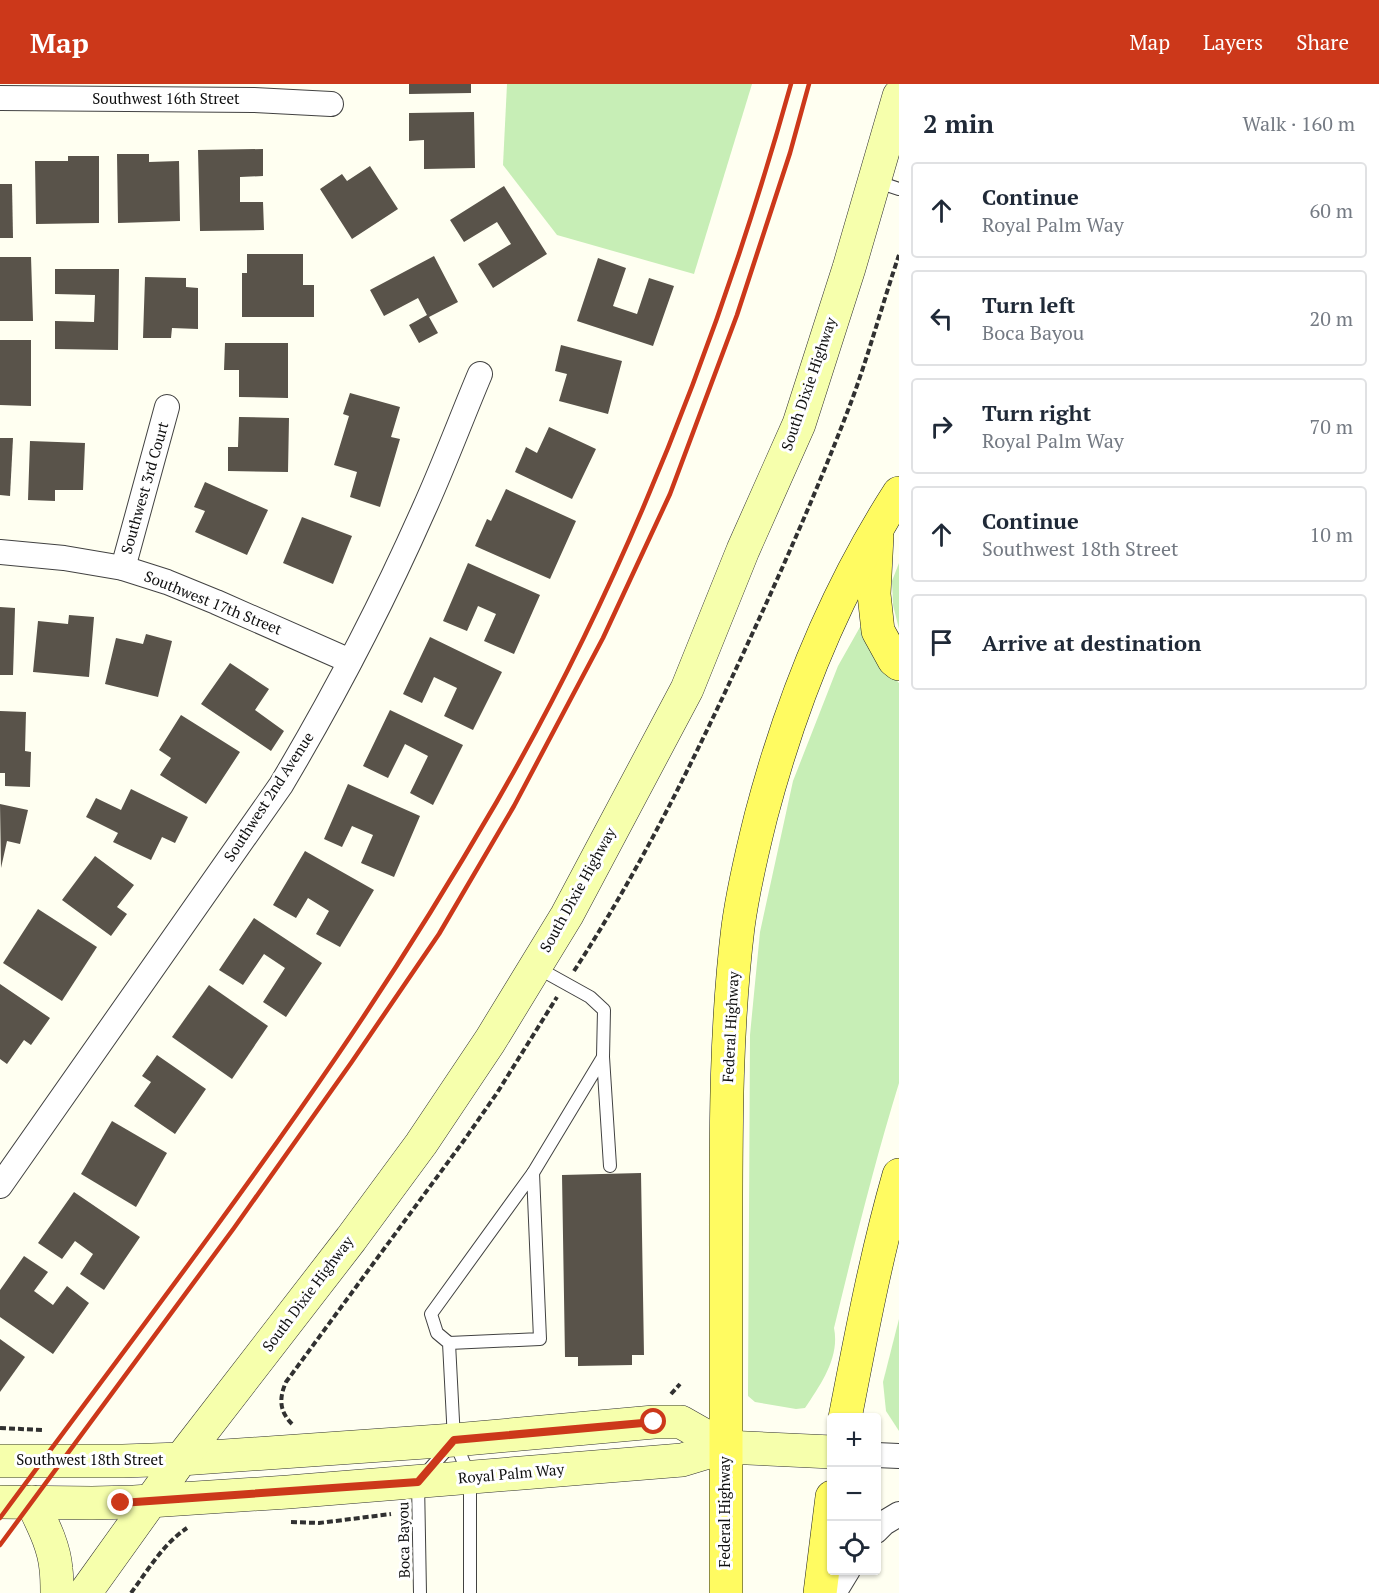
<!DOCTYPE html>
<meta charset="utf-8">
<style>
body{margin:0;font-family:"PT Serif",serif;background:#f2f2f3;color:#1f2937}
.controls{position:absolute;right:18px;bottom:18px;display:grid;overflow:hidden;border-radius:6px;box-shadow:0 2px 4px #0004}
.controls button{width:54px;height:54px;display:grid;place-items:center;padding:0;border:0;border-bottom:2px solid #e0e1e3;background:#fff;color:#1f2937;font:30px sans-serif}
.stop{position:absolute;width:18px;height:18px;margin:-14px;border:4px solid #cc381a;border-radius:50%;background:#fff}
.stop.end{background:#cc381a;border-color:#fff;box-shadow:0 2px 6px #0008}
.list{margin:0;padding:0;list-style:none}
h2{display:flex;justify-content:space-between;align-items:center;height:78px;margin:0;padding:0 24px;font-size:26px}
h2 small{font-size:20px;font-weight:400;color:#747a83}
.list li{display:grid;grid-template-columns:39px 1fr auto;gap:18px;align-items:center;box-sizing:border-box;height:96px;margin:0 12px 12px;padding:0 12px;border:2px solid #e0e1e3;border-radius:6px}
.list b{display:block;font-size:22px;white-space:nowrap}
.list p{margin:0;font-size:20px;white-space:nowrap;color:#747a83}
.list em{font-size:20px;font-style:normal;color:#747a83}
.icon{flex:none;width:33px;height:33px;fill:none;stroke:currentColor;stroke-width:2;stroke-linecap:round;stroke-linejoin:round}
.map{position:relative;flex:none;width:899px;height:1509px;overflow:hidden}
header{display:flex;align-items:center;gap:36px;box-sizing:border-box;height:84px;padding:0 30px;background:#cc381a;color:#fff}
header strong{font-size:28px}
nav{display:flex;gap:33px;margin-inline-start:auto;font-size:21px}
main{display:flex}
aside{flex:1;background:#fff}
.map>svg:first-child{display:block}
.green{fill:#c7eeb6}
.building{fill:#59534a}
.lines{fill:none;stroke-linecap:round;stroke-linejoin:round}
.lane-casing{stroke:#424242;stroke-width:14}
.street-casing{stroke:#424242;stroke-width:26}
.secondary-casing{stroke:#313131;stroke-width:34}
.primary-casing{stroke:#202020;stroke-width:34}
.path{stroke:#313131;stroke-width:4;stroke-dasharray:6 3;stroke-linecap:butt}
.lane{stroke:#fff;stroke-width:12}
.street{stroke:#fff;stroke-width:24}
.secondary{stroke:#f6ffac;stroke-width:33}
.primary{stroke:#fffb61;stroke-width:33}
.rail{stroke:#cc381a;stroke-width:4.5}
.route{stroke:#cc381a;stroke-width:8}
.labels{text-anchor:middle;stroke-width:6;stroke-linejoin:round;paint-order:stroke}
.street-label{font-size:15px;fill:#0f0f0f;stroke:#fff}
</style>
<header>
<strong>Map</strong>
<nav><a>Map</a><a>Layers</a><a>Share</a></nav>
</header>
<main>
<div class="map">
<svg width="899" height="1509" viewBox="0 0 899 1509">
<rect width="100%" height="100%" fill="#fffff1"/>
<g class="green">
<polygon points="507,0 752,0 694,190 557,151 503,81"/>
<polygon points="899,479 899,545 893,521 892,497"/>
<path d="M860,543h5l17,37 17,19v400c-25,81 -45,163 -65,245 6,29 -13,56 -29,80l-9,1 -41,-7 -7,-6 2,-361 10,-103 33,-151 45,-115z"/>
<polygon points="899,1235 899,1347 886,1327 883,1298"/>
</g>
<g class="building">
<polygon points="409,0 471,0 471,9 409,10"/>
<polygon points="474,28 475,84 424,85 424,56 409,57 409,29"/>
<polygon points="263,65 263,92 240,93 240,118 263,118 264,146 200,147 198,66"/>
<polygon points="117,70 149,70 149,78 179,77 180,137 118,139"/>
<polygon points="68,72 99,72 99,139 36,140 35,77 68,77"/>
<polygon points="370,82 398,125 352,155 320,105 342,90 347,97"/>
<polygon points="0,100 12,100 13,154 0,154"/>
<polygon points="504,102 547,170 493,204 478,180 511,160 497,138 464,158 450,136"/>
<polygon points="247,170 303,170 303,201 314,201 314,233 242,233 242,189 247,189"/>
<polygon points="434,172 458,218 429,233 438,249 419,259 409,241 427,231 418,214 384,232 370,206"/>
<polygon points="0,173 31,173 33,237 0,237"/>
<polygon points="598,174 626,184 613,222 637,230 649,194 674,202 653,262 577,237"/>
<polygon points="55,185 119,185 118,266 55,265 55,237 94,238 95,211 55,210"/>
<polygon points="145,193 186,194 186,203 198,204 198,245 172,244 171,254 143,254"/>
<polygon points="0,256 31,256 31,322 0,321"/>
<polygon points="225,259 288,259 288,314 239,313 239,286 224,286"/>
<polygon points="561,261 622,277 608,330 559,317 567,290 555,287"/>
<polygon points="350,309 400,323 391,353 400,355 380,423 350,413 357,388 334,381 349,332 343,330"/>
<polygon points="239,333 289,334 288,388 228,387 228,363 238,363"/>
<polygon points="549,343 596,365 572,415 515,388 526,363 537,369"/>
<polygon points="0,354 13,354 10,412 0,411"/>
<polygon points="30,357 85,359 83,406 55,406 55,417 28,416"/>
<polygon points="205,398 268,426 247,471 195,448 205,427 194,423"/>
<polygon points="506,405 576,437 550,495 475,462 487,435 491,437"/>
<polygon points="302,433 352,452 333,500 283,479"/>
<polygon points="468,479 540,511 514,570 484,557 496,530 478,522 467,547 443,537"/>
<polygon points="0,523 15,524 13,591 0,591"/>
<polygon points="69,531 94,533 89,593 33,588 38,537 68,540"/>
<polygon points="146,550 172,557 158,613 105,600 116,554 143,560"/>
<polygon points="430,553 502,588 473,646 444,632 457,604 434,593 422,619 403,610"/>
<polygon points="230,579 269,605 255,626 284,647 271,667 201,620"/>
<polygon points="390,626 463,661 433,721 410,709 428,672 405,660 388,694 363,682"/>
<polygon points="0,627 26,628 25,667 31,668 30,703 5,702 5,689 0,689"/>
<polygon points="181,631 240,668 206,720 160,691 171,674 159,666"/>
<polygon points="348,700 420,732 394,793 361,779 373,751 352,742 342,763 324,755"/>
<polygon points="131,705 188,733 175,759 162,753 151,776 113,758 118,749 86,733 96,714 121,726"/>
<polygon points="0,720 28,726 20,760 7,757 1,784"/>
<polygon points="305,767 374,806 340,863 316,850 329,827 308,814 296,834 273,821"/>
<polygon points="95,772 134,801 117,823 127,830 111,852 62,816"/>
<polygon points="38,825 97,863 62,917 3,879"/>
<polygon points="254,834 322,879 286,933 263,918 285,884 264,870 243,901 219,886"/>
<polygon points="0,900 50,934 31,961 24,956 7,980 0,975"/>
<polygon points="209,901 268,942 232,995 172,953"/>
<polygon points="157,971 206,1005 175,1050 134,1022 151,998 142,992"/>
<polygon points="112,1037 167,1069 136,1123 81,1090"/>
<polygon points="641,1089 644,1271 632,1271 632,1281 578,1282 578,1273 565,1273 562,1091"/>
<polygon points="74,1108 140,1153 104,1206 80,1190 93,1170 75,1157 62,1175 38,1159"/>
<polygon points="24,1172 48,1188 34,1207 53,1221 67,1202 89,1219 53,1270 0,1233 0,1206"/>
<polygon points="0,1255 25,1273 0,1308"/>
</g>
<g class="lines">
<g class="lane-casing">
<g id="lane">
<polyline points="875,97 899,105"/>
<polyline points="536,883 590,913 604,926 603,973"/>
<polyline points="533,1089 603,973 610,1082"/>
<polyline points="449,1259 437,1249 431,1230 533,1089 540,1255 449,1259 454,1356 470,1393 470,1509"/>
<polyline points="420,1509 418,1398 449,1363"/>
</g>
</g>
<g class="street-casing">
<g id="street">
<polyline points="0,14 254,16 331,20"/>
<polyline points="0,468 64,474 123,484 167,498 216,518 350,577"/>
<polyline points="123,484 167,323"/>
<path d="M0,1102l281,-401c53,-89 101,-181 143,-276 20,-44 37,-90 56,-135"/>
<polyline points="876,1371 899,1372"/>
<polyline points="876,1447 884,1439 899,1430"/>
<polyline points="834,1509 848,1486"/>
</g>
</g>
<g class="secondary-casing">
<g id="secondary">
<polyline points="0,1377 123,1377 181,1375 454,1356 654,1338 681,1338 725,1363"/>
<polyline points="0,1418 92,1419 134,1418 288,1408 682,1376 725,1363 832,1368"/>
<path d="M32,1418c10,21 22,43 24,67 1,8 1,16 1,24"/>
<polyline points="85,1509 181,1375 351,1155 421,1060 490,957 567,831 687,605 743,466 799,340 849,184 899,12"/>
</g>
</g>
<g class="primary-casing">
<g id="primary">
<polyline points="877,452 874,510 878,547 894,576 899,580"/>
<path d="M845,1334c16,-82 31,-163 54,-243"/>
<path d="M726,1509c-1,-116 -1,-232 0,-347 0,-107 -1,-213 12,-319 5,-37 14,-75 23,-111 30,-114 74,-224 138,-323"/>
<polyline points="820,1509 832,1413"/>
</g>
</g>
<g class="path">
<path d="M574,887c62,-95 113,-197 161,-300 42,-90 83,-181 118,-274 17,-47 30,-95 46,-142"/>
<polyline points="671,1310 680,1300"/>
<path d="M292,1340c-13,-13 -13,-26 -6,-42l179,-243 32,-46 60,-96"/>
<polyline points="0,1344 42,1346"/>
<polyline points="291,1438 319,1439 391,1430"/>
<path d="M131,1509c17,-23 32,-49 56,-65"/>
</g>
<use href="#lane" class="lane"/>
<use href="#street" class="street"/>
<use href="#secondary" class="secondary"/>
<use href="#primary" class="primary"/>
<g class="rail">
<path d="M0,1434c113,-153 230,-305 337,-462 56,-82 109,-167 159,-253 130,-225 225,-469 295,-719"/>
<polyline points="0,1461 234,1144 351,979 439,850 514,722 603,554 670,410 737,231 790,69 809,0"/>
</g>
</g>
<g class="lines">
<polyline class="route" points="121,1419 418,1398 454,1356 654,1338"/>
</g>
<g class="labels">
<g class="street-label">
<text x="166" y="20">Southwest 16th Street</text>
<text transform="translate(809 300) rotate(-71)" y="5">South Dixie Highway</text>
<text transform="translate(145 404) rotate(-74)" y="5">Southwest 3rd Court</text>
<text transform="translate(213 519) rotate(22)" y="5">Southwest 17th Street</text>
<text transform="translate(269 713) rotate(-57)" y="5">Southwest 2nd Avenue</text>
<text transform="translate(578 806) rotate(-61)" y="5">South Dixie Highway</text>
<text transform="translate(731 943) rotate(-87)" y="5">Federal Highway</text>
<text transform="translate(308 1210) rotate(-53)" y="5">South Dixie Highway</text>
<text x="90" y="1381">Southwest 18th Street</text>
<text transform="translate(511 1390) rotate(-5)" y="5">Royal Palm Way</text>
<text transform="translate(725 1428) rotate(-90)" y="5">Federal Highway</text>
<text transform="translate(404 1456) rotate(-91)" y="5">Boca Bayou</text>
</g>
</g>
</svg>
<div class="controls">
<button>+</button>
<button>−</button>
<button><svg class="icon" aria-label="locate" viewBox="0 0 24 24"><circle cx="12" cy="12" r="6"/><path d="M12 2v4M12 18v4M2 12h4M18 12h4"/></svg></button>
</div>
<div class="stop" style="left:654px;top:1338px"></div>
<div class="stop end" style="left:121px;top:1419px"></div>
</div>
<aside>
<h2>2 min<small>Walk · 160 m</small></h2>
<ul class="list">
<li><svg class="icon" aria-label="ahead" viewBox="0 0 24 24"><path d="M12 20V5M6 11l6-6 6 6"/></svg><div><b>Continue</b><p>Royal Palm Way</p></div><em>60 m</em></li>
<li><svg class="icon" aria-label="left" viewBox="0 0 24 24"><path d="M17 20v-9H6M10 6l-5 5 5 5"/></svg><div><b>Turn left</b><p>Boca Bayou</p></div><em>20 m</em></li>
<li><svg class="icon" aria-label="right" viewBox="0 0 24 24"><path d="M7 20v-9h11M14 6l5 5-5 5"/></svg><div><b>Turn right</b><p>Royal Palm Way</p></div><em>70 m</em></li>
<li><svg class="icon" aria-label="ahead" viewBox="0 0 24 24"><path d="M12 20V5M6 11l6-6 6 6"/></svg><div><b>Continue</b><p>Southwest 18th Street</p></div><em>10 m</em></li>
<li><svg class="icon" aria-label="arrive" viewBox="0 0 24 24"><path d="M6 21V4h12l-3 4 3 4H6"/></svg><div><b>Arrive at destination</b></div></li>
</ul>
</aside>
</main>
